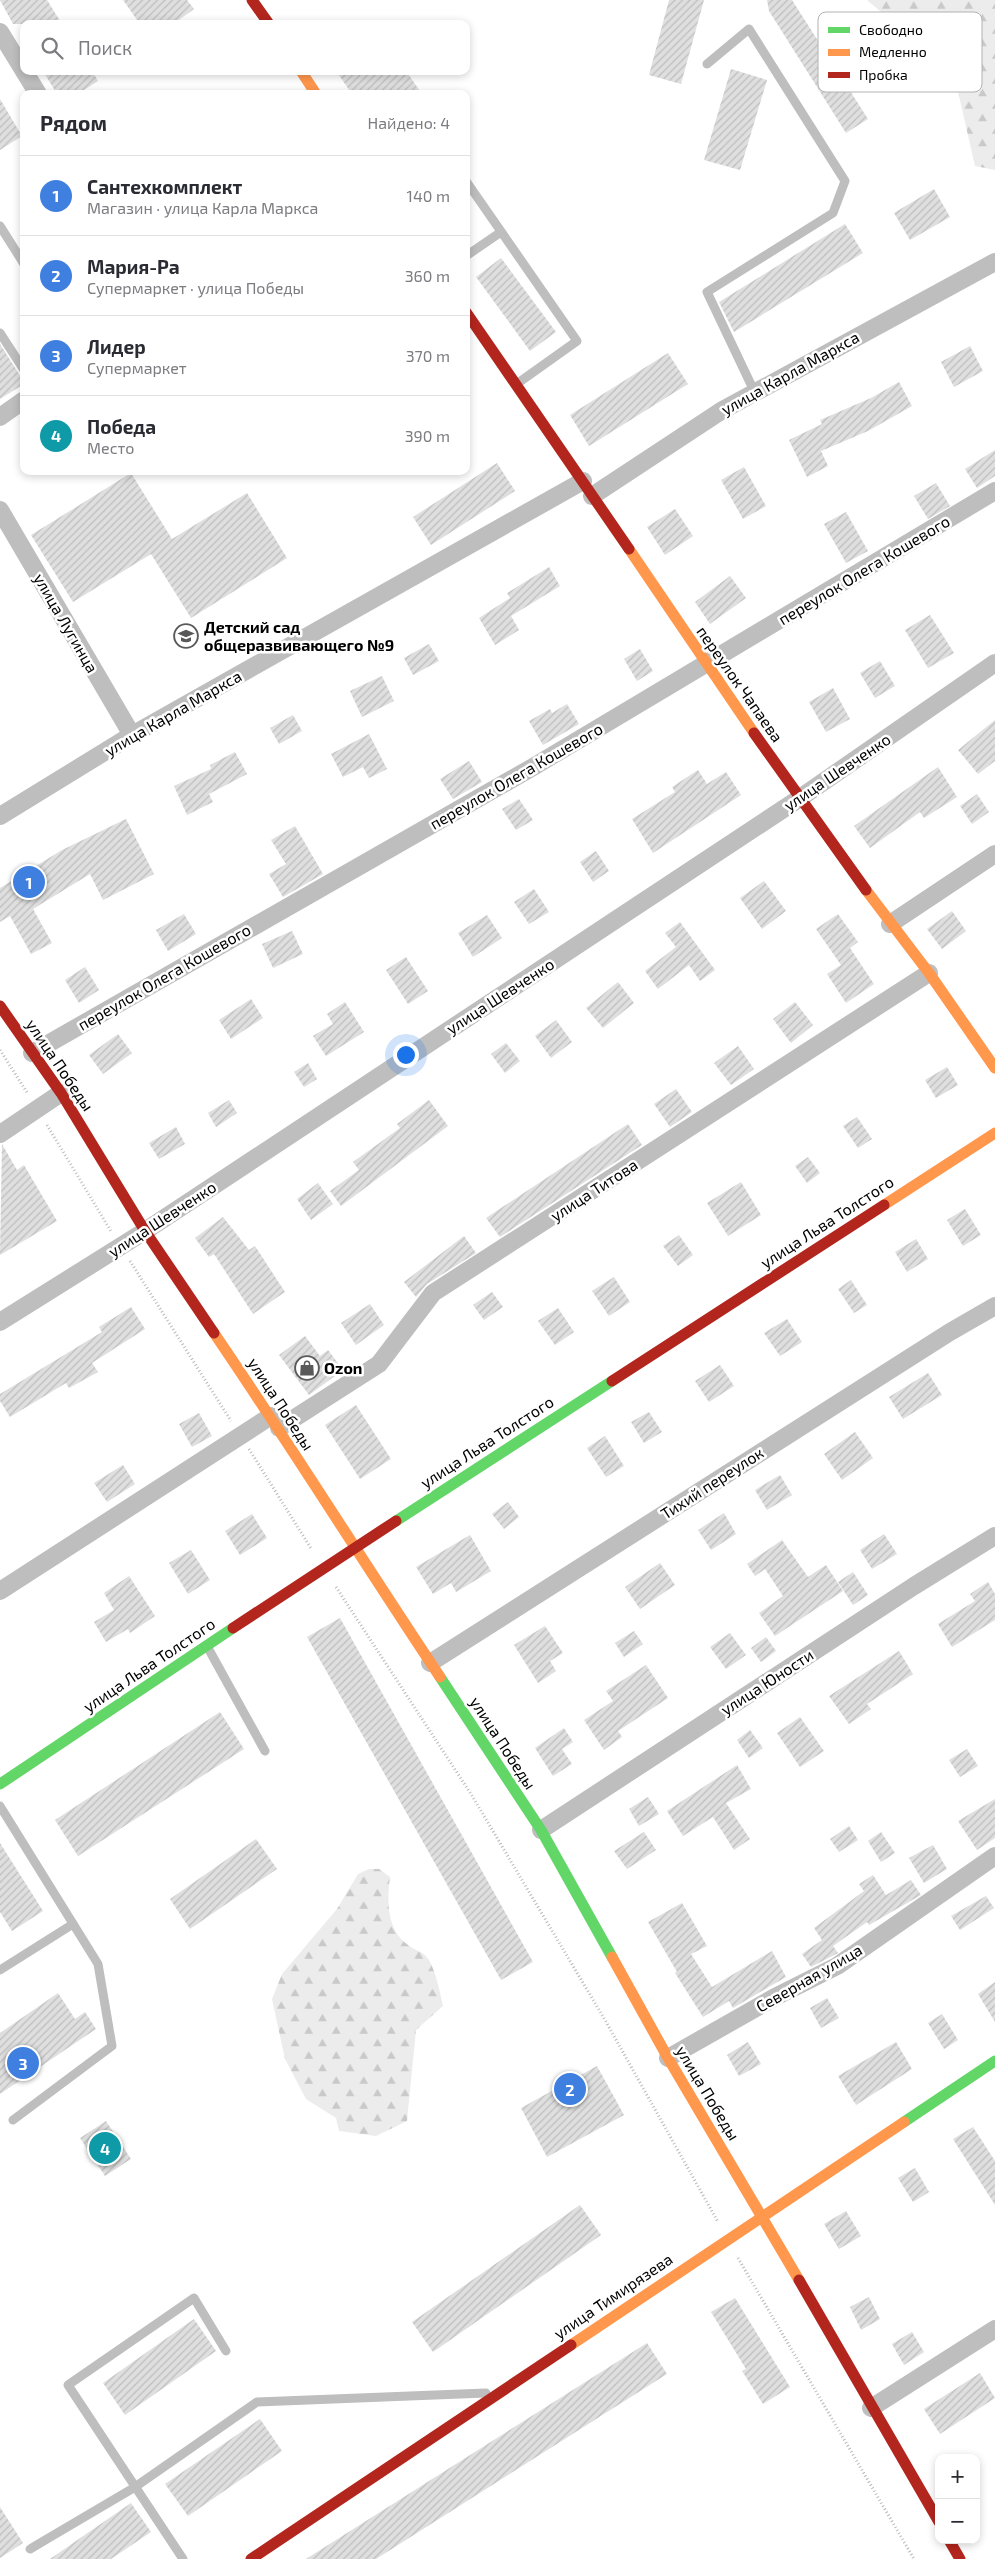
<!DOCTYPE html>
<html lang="ru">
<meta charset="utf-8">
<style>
body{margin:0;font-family:"Exo 2",sans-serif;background:#f7f7f7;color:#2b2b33}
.controls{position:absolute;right:15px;bottom:15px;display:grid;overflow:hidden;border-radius:10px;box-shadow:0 2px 8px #0003}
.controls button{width:45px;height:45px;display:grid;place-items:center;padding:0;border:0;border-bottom:1px solid #e1e1e2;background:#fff;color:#2b2b33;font:25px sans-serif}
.you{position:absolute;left:405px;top:1054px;width:18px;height:18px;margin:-12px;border:4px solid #fff;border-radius:50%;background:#1a73e8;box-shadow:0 0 0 8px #1a73e833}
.badge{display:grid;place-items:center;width:32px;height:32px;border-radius:50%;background:#595959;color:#fff;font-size:16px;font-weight:700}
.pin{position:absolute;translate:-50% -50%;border:2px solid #fff;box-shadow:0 1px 5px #0006}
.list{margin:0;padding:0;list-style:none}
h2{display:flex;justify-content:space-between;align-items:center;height:65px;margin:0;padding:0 20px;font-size:21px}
h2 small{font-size:16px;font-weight:400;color:#7c7c81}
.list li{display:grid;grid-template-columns:32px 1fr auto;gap:15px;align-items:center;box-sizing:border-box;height:80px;padding:0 20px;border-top:1px solid #e1e1e2}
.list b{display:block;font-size:19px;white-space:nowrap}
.list p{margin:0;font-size:16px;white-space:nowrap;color:#7c7c81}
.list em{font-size:16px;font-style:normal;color:#7c7c81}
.icon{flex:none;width:28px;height:28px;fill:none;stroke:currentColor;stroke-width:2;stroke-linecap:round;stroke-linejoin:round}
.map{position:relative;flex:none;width:995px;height:2559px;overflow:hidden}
.search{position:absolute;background:#fff;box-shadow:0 2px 8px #0003;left:20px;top:20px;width:450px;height:55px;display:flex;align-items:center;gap:12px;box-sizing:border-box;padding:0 18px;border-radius:10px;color:#7c7c81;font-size:19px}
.panel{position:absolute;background:#fff;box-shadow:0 2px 8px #0003;left:20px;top:90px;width:450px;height:385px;border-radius:10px}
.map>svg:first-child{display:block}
.forest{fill:url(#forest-firs)}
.building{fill:url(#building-hatch)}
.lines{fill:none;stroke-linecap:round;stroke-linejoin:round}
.path{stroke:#b9b9b9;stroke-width:3;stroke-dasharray:1 2.5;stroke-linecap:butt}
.lane{stroke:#bebebe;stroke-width:9}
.street{stroke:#bebebe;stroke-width:18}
.fast{stroke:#63d668;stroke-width:11}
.slow{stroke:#ff974d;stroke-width:11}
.jam{stroke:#b3261e;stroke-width:11}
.labels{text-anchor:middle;stroke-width:5;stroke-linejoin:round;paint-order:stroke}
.street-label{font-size:16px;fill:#000;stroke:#fff}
.poi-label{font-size:16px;font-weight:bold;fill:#000;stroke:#fff;text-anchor:start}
.key{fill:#fff;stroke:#b2b2b2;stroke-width:1}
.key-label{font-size:14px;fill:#000}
</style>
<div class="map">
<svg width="995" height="2559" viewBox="0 0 995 2559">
<defs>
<pattern id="forest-firs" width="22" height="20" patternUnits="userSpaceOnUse" patternTransform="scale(1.25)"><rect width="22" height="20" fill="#ececec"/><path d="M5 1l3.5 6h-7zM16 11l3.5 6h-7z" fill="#c9c9c9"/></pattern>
<pattern id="building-hatch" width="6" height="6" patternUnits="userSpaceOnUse" patternTransform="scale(1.25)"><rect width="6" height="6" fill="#dfdfdf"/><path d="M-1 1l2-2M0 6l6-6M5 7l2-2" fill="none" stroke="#bebebe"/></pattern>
</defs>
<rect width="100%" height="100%" fill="#fff"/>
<g class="forest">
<polygon points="867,0 995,0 995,170 975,166 954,74"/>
<path d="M369,1869h10l11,8c-3,24 -4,52 18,68 5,4 12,6 17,10 10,10 15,38 18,51l-27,24 -9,91 -31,15 -37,-5 -3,-13 -30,-19 -21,-40 -13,-60 10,-25 55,-65 21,-35z"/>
</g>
<g class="building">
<polygon points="0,0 47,0 62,24 13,24"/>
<polygon points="123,0 187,0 194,9 173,24 140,24"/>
<polygon points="669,0 704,0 681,84 649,75"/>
<polygon points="767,0 792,0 868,119 846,133 769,11"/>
<polygon points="731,69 767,80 740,170 704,160"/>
<polygon points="43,71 92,71 98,81 78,94 57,94"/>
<polygon points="336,71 406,71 422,94 352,94"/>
<polygon points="0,99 22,136 0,150"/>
<polygon points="934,189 950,217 910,240 894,213"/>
<polygon points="845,224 863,253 734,332 719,302"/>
<polygon points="501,258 556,332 530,351 476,277"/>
<polygon points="0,344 24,382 24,384 0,399"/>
<polygon points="970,346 983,371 954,387 941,362"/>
<polygon points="668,353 688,384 589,446 570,415"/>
<polygon points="899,382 912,406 868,431 821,451 828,466 807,477 789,440 822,424 820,420 871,398"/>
<polygon points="995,450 995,476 977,488 965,469"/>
<polygon points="497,463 515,491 431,545 413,517"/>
<polygon points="744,467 766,506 743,519 721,480"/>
<polygon points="131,473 172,539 247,493 287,558 191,618 151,554 73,602 31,535"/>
<polygon points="936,483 950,506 928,519 914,496"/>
<polygon points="675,509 693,536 665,555 647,527"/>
<polygon points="846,512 868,551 846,563 824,524"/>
<polygon points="549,567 560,586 511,616 519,630 495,645 479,618 510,598 507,593"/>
<polygon points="730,576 746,598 710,624 695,602"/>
<polygon points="930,615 954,653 928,668 905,630"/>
<polygon points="429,644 439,661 413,675 404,658"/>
<polygon points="640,649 653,671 637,681 624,659"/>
<polygon points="880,661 895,686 875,698 860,673"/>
<polygon points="382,676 394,701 362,717 350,691"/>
<polygon points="833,688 850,719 826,732 809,702"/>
<polygon points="567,704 579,724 543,745 529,721 550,709 552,713"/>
<polygon points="293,715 302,731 279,744 270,728"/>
<polygon points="995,720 995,761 978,774 958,750"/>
<polygon points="369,734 387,769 369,778 363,767 343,777 331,754"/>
<polygon points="235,752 247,774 209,794 213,802 187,815 174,786 211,769 210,765"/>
<polygon points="469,761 482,782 453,799 440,779"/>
<polygon points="938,767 957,797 924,818 920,812 870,848 854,826"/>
<polygon points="698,770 707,784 726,772 741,795 653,853 632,819 675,792 672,787"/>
<polygon points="977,794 989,812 972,824 960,806"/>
<polygon points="519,799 533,820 516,830 502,809"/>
<polygon points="126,819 154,874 103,900 90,874 33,909 52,943 31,954 10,916 0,922 0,888 62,850"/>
<polygon points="295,826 323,874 283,897 269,874 286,864 271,840"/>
<polygon points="596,851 609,871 593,882 580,862"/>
<polygon points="764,881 786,911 762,929 740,898"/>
<polygon points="534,889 549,912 529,924 514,902"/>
<polygon points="952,911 966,931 942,949 927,929"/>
<polygon points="184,914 196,934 168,951 156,930"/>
<polygon points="838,914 858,942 850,948 874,984 846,1003 827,974 841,965 816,929"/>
<polygon points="487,915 502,938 473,957 458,933"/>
<polygon points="680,922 715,970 700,981 689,965 658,989 645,971 676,947 665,933"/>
<polygon points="292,931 303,954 273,968 262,944"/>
<polygon points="406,957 428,991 408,1004 386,970"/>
<polygon points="85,967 99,990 79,1003 65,980"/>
<polygon points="618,982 634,1003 603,1028 586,1008"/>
<polygon points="251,999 263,1018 231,1039 219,1020"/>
<polygon points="345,1002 364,1032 326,1056 313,1036 333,1024 327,1014"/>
<polygon points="795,1002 813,1025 791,1043 773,1019"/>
<polygon points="556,1020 572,1042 551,1058 535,1036"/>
<polygon points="118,1034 132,1053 103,1074 89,1055"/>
<polygon points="506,1043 520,1061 505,1073 491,1054"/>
<polygon points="738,1046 754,1069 731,1085 714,1063"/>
<polygon points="308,1063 317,1079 304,1087 294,1072"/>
<polygon points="947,1067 958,1085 936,1098 925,1080"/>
<polygon points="676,1089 692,1112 670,1127 654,1104"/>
<polygon points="229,1100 237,1113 216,1127 208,1113"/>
<polygon points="429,1100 448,1126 341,1206 330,1191 359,1170 353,1162 400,1128 397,1124"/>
<polygon points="857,1117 872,1139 858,1148 843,1126"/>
<polygon points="628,1124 642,1145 500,1237 486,1218"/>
<polygon points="176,1127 185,1144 159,1159 149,1143"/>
<polygon points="2,1144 17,1170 24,1165 57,1221 0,1255"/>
<polygon points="808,1157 820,1173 807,1183 795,1166"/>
<polygon points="741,1182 761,1215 728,1236 707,1203"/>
<polygon points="318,1183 333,1204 311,1220 297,1199"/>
<polygon points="965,1209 981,1235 963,1246 947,1220"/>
<polygon points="223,1217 249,1250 255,1246 285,1292 253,1314 214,1254 209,1257 195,1238"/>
<polygon points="679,1235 693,1255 678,1266 663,1246"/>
<polygon points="464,1236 476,1253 427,1284 416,1297 404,1282"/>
<polygon points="916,1239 928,1259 907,1272 895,1252"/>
<polygon points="614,1277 630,1302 609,1316 592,1291"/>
<polygon points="851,1280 867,1305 854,1313 838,1289"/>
<polygon points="492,1292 503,1307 484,1320 473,1305"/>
<polygon points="370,1304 384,1325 356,1345 341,1323"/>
<polygon points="131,1307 145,1329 92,1363 98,1372 69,1388 66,1383 10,1417 0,1401 0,1394 102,1332 99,1327"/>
<polygon points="558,1308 574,1332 555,1345 538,1321"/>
<polygon points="787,1319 802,1342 780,1356 764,1333"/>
<polygon points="305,1336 320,1356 328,1350 343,1370 309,1395 279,1355"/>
<polygon points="720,1365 734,1386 709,1402 695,1381"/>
<polygon points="928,1373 942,1395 903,1419 889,1397"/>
<polygon points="356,1405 391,1459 360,1479 325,1425"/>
<polygon points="649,1412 662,1432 644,1443 631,1422"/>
<polygon points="199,1413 212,1436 192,1447 179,1424"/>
<polygon points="855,1432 873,1458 842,1480 824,1454"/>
<polygon points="605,1436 624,1466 606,1477 587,1448"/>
<polygon points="123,1465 135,1484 107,1502 94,1483"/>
<polygon points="780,1475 792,1495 767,1510 755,1490"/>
<polygon points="508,1502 519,1517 504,1529 492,1514"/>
<polygon points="724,1513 736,1534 711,1550 698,1530"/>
<polygon points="252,1514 267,1538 240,1555 225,1531"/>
<polygon points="884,1534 897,1554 872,1569 860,1550"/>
<polygon points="470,1535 491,1571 456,1592 451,1583 433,1594 416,1567"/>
<polygon points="782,1540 808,1577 826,1565 843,1591 775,1636 759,1613 783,1596 765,1569 755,1576 747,1564"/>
<polygon points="191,1550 210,1580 188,1594 169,1563"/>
<polygon points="660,1563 675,1585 640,1609 625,1587"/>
<polygon points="853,1572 868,1595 853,1605 838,1582"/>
<polygon points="129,1576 155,1616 130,1633 128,1629 106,1642 94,1622 114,1610 104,1593"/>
<polygon points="988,1582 995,1594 995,1620 952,1647 938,1624 975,1601 970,1594"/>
<polygon points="340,1618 533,1962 501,1980 307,1637"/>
<polygon points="545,1626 563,1653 550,1661 556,1671 538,1683 514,1645"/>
<polygon points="634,1631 643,1644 624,1657 615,1643"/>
<polygon points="730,1633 746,1655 726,1669 710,1647"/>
<polygon points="766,1637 776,1651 761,1662 751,1648"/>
<polygon points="899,1651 913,1674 867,1704 871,1709 849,1724 829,1696"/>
<polygon points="646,1665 668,1698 618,1731 622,1737 604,1750 584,1720 613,1701 606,1691"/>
<polygon points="220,1712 244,1749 78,1856 55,1820"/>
<polygon points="800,1717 824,1751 800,1767 777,1733"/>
<polygon points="564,1728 573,1742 562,1749 572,1764 553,1776 535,1748"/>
<polygon points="750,1730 763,1748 749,1758 737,1740"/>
<polygon points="967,1749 978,1766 960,1777 949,1760"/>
<polygon points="737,1765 751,1789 726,1803 750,1839 734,1850 713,1817 683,1836 667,1811"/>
<polygon points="648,1797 659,1814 639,1826 629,1809"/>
<polygon points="995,1799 995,1838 977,1850 958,1821"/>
<polygon points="849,1826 858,1840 839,1852 830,1839"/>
<polygon points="644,1832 656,1850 627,1869 614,1851"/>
<polygon points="881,1832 895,1853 881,1862 868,1841"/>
<polygon points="256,1839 277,1869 190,1929 170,1899"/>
<polygon points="0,1843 43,1911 12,1931 0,1912"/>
<polygon points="933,1845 947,1869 924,1883 909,1858"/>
<polygon points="873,1875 886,1895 911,1880 921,1895 869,1925 867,1922 833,1946 838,1953 811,1967 802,1954 822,1940 814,1928 864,1891 859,1884"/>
<polygon points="986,1896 994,1908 960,1930 951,1916"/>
<polygon points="682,1903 707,1946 691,1954 712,1987 772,1951 786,1977 733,2008 729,2001 703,2017 675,1973 677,1972 648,1922"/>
<polygon points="995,1982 995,2022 978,1994"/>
<polygon points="58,1993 75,2019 85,2012 96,2029 0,2094 0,2033"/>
<polygon points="827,1998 839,2018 821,2028 810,2008"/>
<polygon points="942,2014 958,2040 944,2049 928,2023"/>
<polygon points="748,2042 761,2064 739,2076 727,2055"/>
<polygon points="896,2042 912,2069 856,2105 838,2076"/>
<polygon points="597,2066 624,2115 547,2157 521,2108"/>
<polygon points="106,2121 131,2159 105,2176 80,2138"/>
<polygon points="973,2127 995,2161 995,2205 953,2139"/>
<polygon points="915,2168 929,2192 913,2202 898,2178"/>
<polygon points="580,2205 601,2235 433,2352 412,2322"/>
<polygon points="846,2211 861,2236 839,2249 824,2224"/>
<polygon points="869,2297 880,2319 861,2330 850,2307"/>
<polygon points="735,2298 790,2387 763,2404 742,2371 746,2369 711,2312"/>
<polygon points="194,2319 216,2351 125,2415 103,2383"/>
<polygon points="912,2332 924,2352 904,2365 892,2344"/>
<polygon points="647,2343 667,2374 376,2559 306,2559"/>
<polygon points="980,2373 995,2398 940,2434 924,2409"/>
<polygon points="260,2419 282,2451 188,2516 165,2484"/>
<polygon points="131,2503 151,2532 111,2559 50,2559"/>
<polygon points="0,2507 23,2543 0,2558"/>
</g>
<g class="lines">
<g class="path">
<polyline points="0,1050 28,1094"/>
<polyline points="47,1125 112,1233"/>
<polyline points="130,1261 231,1421"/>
<polyline points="249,1449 312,1550"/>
<polyline points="336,1587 471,1794 605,2020 718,2222"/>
<polyline points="738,2258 914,2559"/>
</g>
<g class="lane">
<polyline points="707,64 749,29 845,181 833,213 707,292 755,393"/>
<polyline points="466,181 577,341 518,383"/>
<polyline points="0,226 24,264"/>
<polyline points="466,256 501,232"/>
<polyline points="0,333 24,370"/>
<polyline points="208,1648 265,1751"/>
<polyline points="0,1806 98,1964 112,2046 13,2120"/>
<polyline points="0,1970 73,1924"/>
<polyline points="30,2549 135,2487 257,2402 486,2393"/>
<polyline points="183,2559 68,2385 194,2298 226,2351"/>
</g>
<g class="street">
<polyline points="0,32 24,71"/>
<polyline points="24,71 38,94"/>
<polyline points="0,417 24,400"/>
<polyline points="592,496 721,411 995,262"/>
<polyline points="0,510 132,735"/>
<polyline points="0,816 132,735 583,481"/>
<polyline points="890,924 995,854"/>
<polyline points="32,1053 533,767 995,491"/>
<polyline points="0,1134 61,1093"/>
<polyline points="0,1322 145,1231 800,798 995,663"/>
<polyline points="279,1428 379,1364 433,1293 929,973"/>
<polyline points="0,1591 271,1416"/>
<polyline points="430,1663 950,1332 995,1306"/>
<polyline points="541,1830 914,1586 995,1536"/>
<polyline points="668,2058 775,1997 837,1966 995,1856"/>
<polyline points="871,2408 995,2329"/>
</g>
<g class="fast">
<polyline points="396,1521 612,1381"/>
<polyline points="440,1677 541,1830 612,1957"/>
<polyline points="0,1784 233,1628"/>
<polyline points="904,2122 995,2061"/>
</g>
<g class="slow">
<polyline points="301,71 316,94"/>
<polyline points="629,549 754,733"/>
<polyline points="866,890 929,973 995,1068"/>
<polyline points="884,1205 995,1133"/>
<path d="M214,1333c77,113 150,230 226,344"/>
<polyline points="612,1957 668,2058 799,2280"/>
<polyline points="571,2345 904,2122"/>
</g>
<g class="jam">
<polyline points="252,0 269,24"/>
<polyline points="466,312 629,549"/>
<polyline points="754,733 866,890"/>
<polyline points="0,1006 61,1093 145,1231 214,1333"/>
<polyline points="612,1381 884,1205"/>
<polyline points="233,1628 396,1521"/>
<polyline points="799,2280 939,2522"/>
<polyline points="949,2540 960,2559"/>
<polyline points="251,2559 571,2345"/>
</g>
</g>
<defs>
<g id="school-ring" transform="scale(1.25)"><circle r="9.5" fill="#fff" stroke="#595959" stroke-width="1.5"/><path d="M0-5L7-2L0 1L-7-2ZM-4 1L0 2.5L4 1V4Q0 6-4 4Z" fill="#595959"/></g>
<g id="shop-ring" transform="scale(1.25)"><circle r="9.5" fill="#fff" stroke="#595959" stroke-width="1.5"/><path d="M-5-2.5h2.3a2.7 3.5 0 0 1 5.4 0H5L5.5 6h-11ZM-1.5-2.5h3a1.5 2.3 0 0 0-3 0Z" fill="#595959"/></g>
</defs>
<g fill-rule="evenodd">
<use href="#school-ring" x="186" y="636"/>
<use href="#shop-ring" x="307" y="1368"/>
</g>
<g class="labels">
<g class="street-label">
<text transform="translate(790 373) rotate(-29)" y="6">улица Карла Маркса</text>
<text transform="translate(864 570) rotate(-31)" y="6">переулок Олега Кошевого</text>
<text transform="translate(66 623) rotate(60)" y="6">улица Лугинца</text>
<text transform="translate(740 684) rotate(55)" y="6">переулок Чапаева</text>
<text transform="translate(173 713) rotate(-30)" y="6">улица Карла Маркса</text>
<text transform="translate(837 772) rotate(-34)" y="6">улица Шевченко</text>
<text transform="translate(516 776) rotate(-30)" y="6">переулок Олега Кошевого</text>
<text transform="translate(164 977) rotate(-30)" y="6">переулок Олега Кошевого</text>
<text transform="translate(500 996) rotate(-33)" y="6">улица Шевченко</text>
<text transform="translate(60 1065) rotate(56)" y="6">улица Победы</text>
<text transform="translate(594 1190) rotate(-33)" y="6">улица Титова</text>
<text transform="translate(162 1219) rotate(-33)" y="6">улица Шевченко</text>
<text transform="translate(827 1222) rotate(-33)" y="6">улица Льва Толстого</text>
<text transform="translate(281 1404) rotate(57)" y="6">улица Победы</text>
<text transform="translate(487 1442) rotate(-33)" y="6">улица Льва Толстого</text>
<text transform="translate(712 1483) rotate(-33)" y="6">Тихий переулок</text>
<text transform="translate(149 1665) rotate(-34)" y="6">улица Льва Толстого</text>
<text transform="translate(767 1682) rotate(-33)" y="6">улица Юности</text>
<text transform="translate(503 1743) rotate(57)" y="6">улица Победы</text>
<text transform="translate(809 1978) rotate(-30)" y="6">Северная улица</text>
<text transform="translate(708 2093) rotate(59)" y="6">улица Победы</text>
<text transform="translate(613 2296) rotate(-34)" y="6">улица Тимирязева</text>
</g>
<g class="poi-label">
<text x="204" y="633">Детский сад<tspan x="204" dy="18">общеразвивающего №9</tspan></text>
<text x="324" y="1374">Ozon</text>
</g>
</g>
<rect x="818" y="12" width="164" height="80" rx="8" class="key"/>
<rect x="828" y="27" width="22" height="6" fill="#63d668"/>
<rect x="828" y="49" width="22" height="7" fill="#ff974d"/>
<rect x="828" y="72" width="22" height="6" fill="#b3261e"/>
<g class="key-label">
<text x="859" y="35">Свободно</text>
<text x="859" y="57">Медленно</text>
<text x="859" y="80">Пробка</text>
</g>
</svg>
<div class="controls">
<button>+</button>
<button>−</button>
</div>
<div class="you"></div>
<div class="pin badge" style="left:29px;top:882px;background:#3f7fe0">1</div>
<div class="pin badge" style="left:570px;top:2089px;background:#3f7fe0">2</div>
<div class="pin badge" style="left:23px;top:2063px;background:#3f7fe0">3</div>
<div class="pin badge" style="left:105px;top:2148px;background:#0f9aa8">4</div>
<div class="search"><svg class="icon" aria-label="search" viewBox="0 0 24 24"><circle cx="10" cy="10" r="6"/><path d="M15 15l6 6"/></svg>Поиск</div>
<section class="panel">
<h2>Рядом<small>Найдено: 4</small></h2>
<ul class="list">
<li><span class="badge" style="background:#3f7fe0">1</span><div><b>Сантехкомплект</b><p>Магазин · улица Карла Маркса</p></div><em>140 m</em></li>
<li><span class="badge" style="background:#3f7fe0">2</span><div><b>Мария-Ра</b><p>Супермаркет · улица Победы</p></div><em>360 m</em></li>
<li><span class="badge" style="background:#3f7fe0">3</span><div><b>Лидер</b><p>Супермаркет</p></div><em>370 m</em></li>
<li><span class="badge" style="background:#0f9aa8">4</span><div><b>Победа</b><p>Место</p></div><em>390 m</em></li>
</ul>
</section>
</div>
